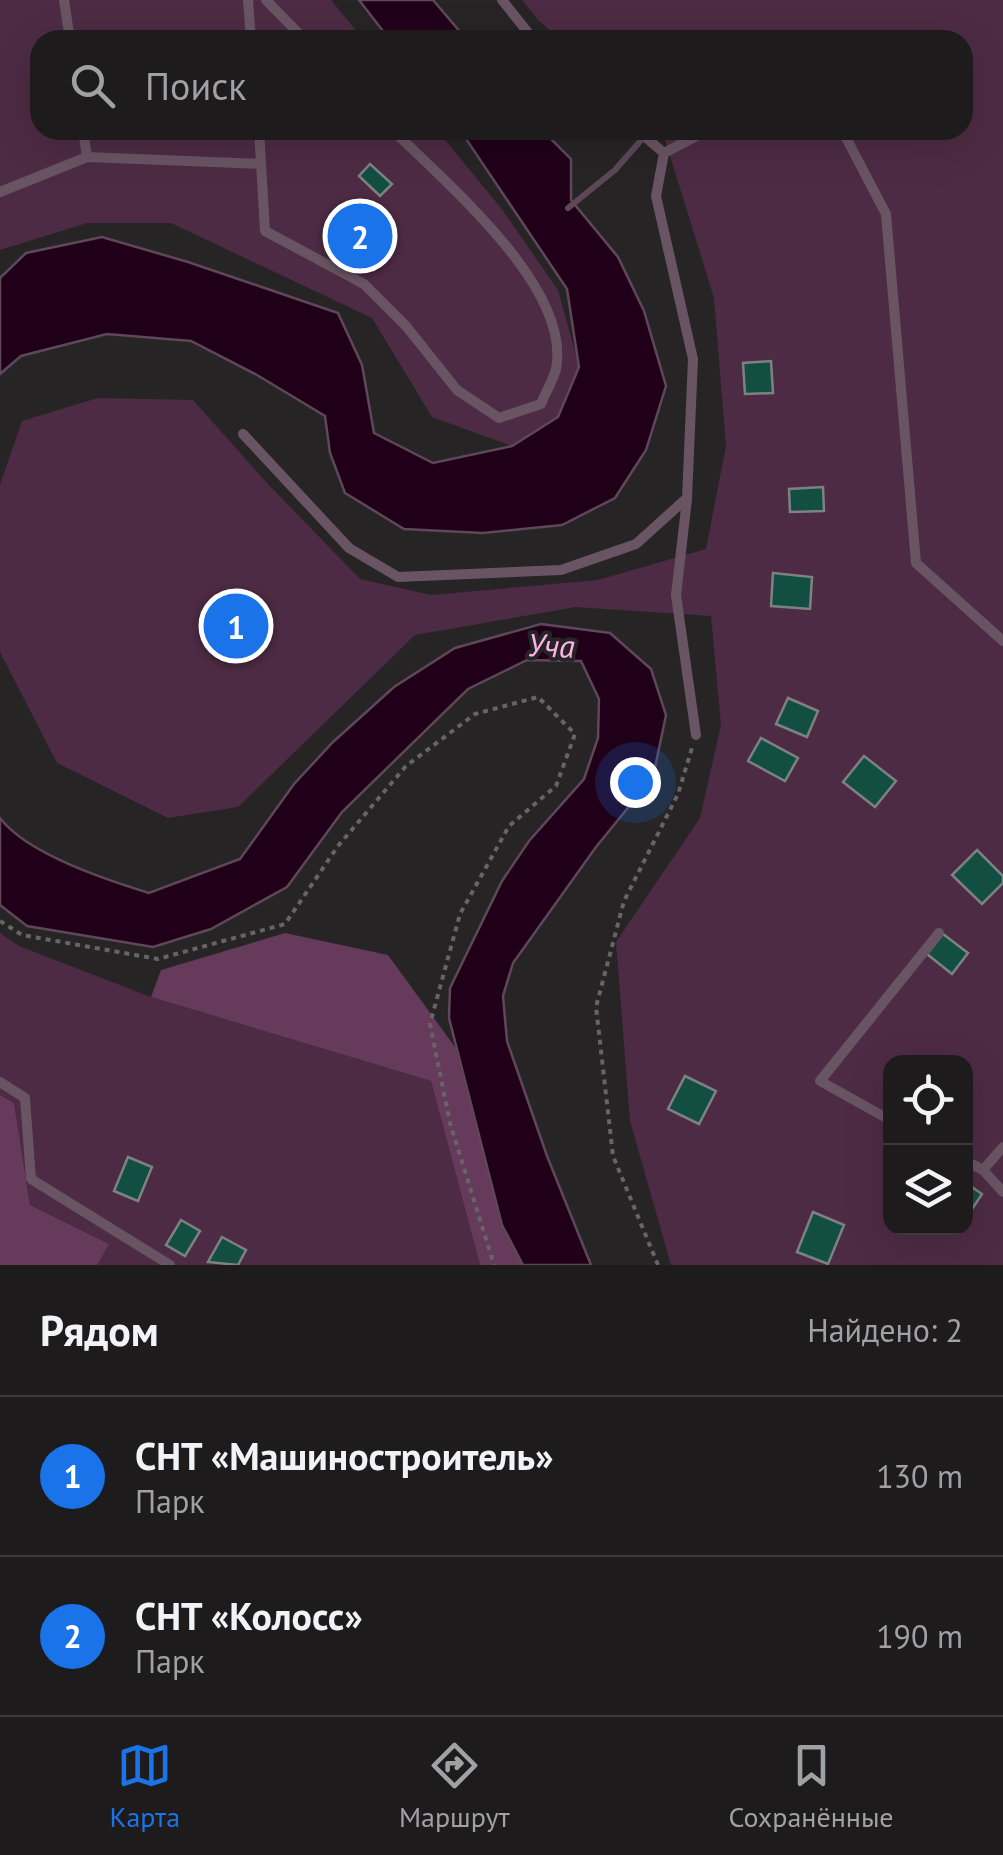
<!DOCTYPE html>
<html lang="ru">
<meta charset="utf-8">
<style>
body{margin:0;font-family:"PT Sans",sans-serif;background:#252425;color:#f1f3f6}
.controls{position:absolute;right:30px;bottom:30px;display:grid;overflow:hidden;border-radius:20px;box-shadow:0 10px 40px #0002}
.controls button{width:90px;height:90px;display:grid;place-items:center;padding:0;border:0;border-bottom:2px solid #3b393b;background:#1d1b1c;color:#f1f3f6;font:50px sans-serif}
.you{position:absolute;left:635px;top:782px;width:35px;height:35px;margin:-25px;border:8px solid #fff;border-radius:50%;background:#1a73e8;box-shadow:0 0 0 15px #1a73e833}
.badge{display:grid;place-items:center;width:65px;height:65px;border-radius:50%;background:#1a73e8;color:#fff;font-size:32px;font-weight:700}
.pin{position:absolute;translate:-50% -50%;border:5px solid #fff;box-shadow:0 2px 10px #0006}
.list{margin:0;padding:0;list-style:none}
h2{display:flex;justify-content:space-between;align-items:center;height:130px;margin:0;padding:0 40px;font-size:42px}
h2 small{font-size:32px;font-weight:400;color:#a0a1a3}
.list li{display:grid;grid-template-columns:65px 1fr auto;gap:30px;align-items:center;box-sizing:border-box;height:160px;padding:0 40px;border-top:2px solid #3b393b}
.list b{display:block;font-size:38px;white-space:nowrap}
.list p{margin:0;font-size:32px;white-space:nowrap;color:#a0a1a3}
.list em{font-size:32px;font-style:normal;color:#a0a1a3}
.icon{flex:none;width:55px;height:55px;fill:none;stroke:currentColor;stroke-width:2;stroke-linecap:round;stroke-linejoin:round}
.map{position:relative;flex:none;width:1003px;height:1265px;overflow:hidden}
.search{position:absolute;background:#1d1b1c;box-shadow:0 10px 40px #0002;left:30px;right:30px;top:30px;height:110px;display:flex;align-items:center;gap:25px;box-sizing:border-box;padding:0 35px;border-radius:30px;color:#a0a1a3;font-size:38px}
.sheet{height:450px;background:#1d1b1c}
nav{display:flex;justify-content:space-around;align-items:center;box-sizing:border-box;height:140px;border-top:2px solid #3b393b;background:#1d1b1c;font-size:28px;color:#a0a1a3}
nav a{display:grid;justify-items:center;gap:5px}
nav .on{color:#1a73e8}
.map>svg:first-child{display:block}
.green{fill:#4d2b44;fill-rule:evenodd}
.forest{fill:#663a5a}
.water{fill:#200019;stroke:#5e4759;stroke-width:2.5}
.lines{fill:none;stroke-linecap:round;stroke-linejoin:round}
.stream{stroke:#5e4759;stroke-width:6}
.building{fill:#134e43;stroke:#7d8281;stroke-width:2.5}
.path{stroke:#676466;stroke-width:4;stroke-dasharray:5 5;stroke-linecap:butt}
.service{stroke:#695463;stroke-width:10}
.labels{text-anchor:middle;stroke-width:8;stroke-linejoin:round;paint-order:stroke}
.water-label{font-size:32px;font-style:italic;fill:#fdb3e8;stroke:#272426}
</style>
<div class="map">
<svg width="1003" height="1265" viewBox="0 0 1003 1265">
<rect width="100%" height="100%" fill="#272426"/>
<g class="green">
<polygon points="0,0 331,0 364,40 40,40 40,130 437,130 501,208 558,290 579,366 558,417 512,446 432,417 372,318 171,223 87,223 0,250"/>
<path d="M522,0h481v1265h-332l-41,-144 -14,-179 84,-124 21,-93 -10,-109 -135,-9 -161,28 -177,172 -70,11 -111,-55 -57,-111v-167l22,-64 76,-23 95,2 74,83 93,96 71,16 167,-15 108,-31 20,-103 -12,-148 -52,-168h301v-90h-402l-23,-20zM890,1062h76v166h-76z"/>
<polygon points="0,933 19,946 151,997 431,1081 480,1265 97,1265 108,1244 30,1205 14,1103 0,1095"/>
</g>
<g class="forest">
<polygon points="285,933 388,955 455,1047 502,1225 523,1265 480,1265 431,1081 151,997 161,970"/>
<polygon points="0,1095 14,1103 30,1205 109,1244 97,1265 0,1265"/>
</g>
<g class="water">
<polygon points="359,0 433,0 467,40 390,40"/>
<polygon points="460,130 542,130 571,159 571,200 618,257 644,311 666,386 646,450 615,498 562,525 483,533 404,529 345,493 330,453 325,416 257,375 191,341 107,334 21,356 0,374 0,278 26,253 102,237 188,262 338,313 362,365 374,433 433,463 512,446 558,417 579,367 567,289"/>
<path d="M541,624l69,9 41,36 15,46 -13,62 -57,70 -83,116 -10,33 4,45 40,115 44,109h-68l-21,-40 -53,-207 1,-30 52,-107 27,-40 55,-62 14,-41 1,-39 -18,-38 -54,-1 -59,29 -126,123 -55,75 -76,42 -58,18 -126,-21 -27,-21v-87c27,36 107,62 149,75l91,-34 54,-75 39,-42 61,-55 61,-39z"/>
</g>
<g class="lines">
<polyline class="stream" points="568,208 615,170 650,130"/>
</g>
<g class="building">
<polygon points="370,164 392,184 380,196 359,176"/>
<polygon points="771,361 773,393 745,394 743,363"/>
<polygon points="823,487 824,511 790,512 789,489"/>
<polygon points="773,573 812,577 810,609 771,606"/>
<polygon points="788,698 818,711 807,737 776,724"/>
<polygon points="761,738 798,758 785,781 748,761"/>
<polygon points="864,756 896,781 875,807 843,782"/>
<polygon points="977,850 1003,876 1003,883 982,904 952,875"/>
<polygon points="943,934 968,953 952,974 927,954"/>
<polygon points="685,1076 716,1091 699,1124 668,1109"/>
<polygon points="128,1157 152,1167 138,1201 114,1191"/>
<polygon points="966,1183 982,1194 966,1218"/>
<polygon points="813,1212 844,1225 828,1264 797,1252"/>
<polygon points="181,1220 200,1231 185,1256 166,1245"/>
<polygon points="222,1237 246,1250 238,1265 208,1262"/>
</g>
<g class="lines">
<g class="path">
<polyline points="0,921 22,935 158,959 285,924 338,846 406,766 475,714 538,697 575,734 556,786 509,826 460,914 430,1024 450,1123 494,1265"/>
<polyline points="658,1265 613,1156 596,1007 624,901 678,794 692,748"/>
</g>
<g class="service">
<polyline points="64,0 70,40"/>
<polyline points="248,0 251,40"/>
<polyline points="266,0 305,40"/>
<polyline points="502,0 534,40"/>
<polyline points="83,130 87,157"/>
<polyline points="637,130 664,153"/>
<polyline points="842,130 886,214 916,563 1003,641"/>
<path d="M261,164l4,67 99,53 42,42 51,64 42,28 42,-14c4,-11 12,-23 15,-35 16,-82 -110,-185 -163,-239"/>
<polyline points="0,192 87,157 261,164 259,130"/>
<polyline points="243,434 349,548 398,577 561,570 636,544 687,498 693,359 656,196 664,153 708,130"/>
<polyline points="687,499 676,595 696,735"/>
<polyline points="0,1082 25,1098 31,1179 170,1265"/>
<polyline points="890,1120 820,1081 939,933"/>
<polyline points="966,1161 983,1170 1003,1192"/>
<polyline points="983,1170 1003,1147"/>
</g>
</g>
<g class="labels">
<g class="water-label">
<text transform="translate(551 646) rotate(2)" y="11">Уча</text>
</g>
</g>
</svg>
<div class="controls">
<button><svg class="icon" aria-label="locate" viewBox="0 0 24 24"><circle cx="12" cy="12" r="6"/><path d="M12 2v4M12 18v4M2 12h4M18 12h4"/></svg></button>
<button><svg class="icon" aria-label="layers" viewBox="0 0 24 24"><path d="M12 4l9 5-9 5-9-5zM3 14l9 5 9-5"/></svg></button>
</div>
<div class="you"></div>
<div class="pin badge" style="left:236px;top:626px">1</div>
<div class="pin badge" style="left:360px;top:236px">2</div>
<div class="search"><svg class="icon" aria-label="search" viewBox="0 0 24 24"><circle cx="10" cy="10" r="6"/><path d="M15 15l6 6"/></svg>Поиск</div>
</div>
<section class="sheet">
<h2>Рядом<small>Найдено: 2</small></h2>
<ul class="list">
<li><span class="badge">1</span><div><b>СНТ «Машиностроитель»</b><p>Парк</p></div><em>130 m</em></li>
<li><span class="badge">2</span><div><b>СНТ «Колосс»</b><p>Парк</p></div><em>190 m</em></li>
</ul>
</section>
<nav>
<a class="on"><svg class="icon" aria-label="map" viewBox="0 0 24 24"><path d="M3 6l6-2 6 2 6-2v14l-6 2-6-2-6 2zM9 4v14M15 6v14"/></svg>Карта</a>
<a><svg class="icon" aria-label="directions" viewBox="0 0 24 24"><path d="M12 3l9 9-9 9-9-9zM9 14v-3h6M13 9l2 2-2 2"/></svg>Маршрут</a>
<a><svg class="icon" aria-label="saved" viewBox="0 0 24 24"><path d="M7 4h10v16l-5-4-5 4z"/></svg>Сохранённые</a>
</nav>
